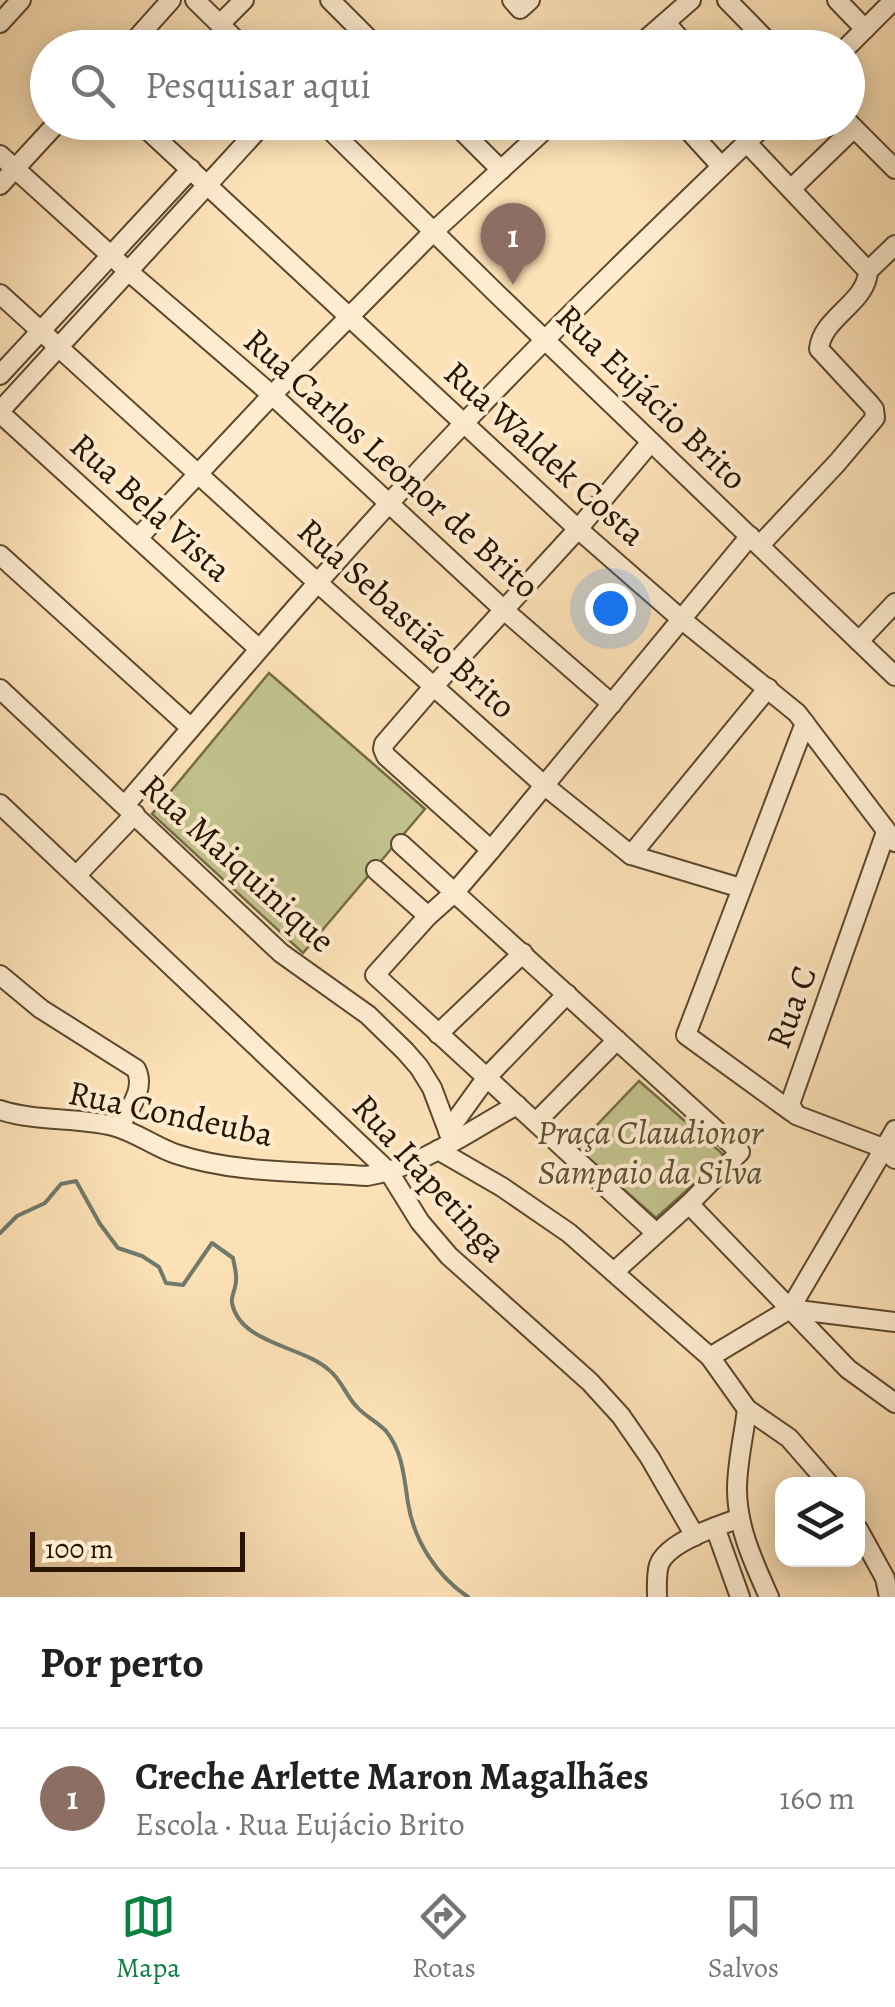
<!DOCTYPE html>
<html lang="pt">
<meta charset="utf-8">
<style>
body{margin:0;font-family:Alegreya,serif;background:#f2f2f2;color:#222}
.controls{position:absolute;right:30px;bottom:30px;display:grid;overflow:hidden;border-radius:20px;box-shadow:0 5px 25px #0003}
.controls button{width:90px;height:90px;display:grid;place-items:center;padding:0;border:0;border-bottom:2px solid #e0e0e0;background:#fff;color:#222;font:50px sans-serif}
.scale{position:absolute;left:30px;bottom:25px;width:215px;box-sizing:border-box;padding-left:10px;border:5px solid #271501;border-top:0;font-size:28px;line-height:35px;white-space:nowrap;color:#271501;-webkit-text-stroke:8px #feecd0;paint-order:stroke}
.you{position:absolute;left:610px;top:608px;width:35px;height:35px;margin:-25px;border:8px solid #fff;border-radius:50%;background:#1a73e8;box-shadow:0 0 0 15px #1a73e833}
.badge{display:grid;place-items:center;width:65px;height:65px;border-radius:50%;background:#0b8043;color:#fff;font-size:32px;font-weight:700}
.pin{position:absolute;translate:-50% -82px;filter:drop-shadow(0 2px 5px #0008)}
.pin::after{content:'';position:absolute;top:52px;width:35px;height:30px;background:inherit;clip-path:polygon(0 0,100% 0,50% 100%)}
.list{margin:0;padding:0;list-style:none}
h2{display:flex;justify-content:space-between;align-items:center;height:130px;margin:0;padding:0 40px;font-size:42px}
h2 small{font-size:32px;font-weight:400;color:#767676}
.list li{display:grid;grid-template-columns:65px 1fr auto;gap:30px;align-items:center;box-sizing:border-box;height:140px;padding:0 40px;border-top:2px solid #e0e0e0}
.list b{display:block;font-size:38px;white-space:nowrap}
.list p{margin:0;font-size:32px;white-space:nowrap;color:#767676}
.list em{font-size:32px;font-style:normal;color:#767676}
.icon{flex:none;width:55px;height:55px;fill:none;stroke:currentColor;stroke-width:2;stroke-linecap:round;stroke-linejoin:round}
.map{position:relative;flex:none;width:895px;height:1597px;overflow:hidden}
.search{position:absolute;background:#fff;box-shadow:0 5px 25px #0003;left:30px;right:30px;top:30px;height:110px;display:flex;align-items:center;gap:25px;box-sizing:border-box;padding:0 35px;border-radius:55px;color:#767676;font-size:38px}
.sheet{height:270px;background:#fff}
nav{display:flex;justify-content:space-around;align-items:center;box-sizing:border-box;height:140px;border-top:2px solid #e0e0e0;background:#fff;font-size:28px;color:#767676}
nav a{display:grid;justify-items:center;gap:5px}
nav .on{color:#0b8043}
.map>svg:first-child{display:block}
.green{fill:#c2c38d;stroke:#746c47;stroke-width:2.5}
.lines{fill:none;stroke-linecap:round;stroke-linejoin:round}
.stream{stroke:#707a6c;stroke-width:4}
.minor-casing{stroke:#5c482e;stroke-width:22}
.minor{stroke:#feecd0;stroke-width:18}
.labels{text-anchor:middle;stroke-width:8;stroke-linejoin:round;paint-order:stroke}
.street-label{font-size:35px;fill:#271501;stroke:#feecd0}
.park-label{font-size:35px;font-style:italic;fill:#5d5232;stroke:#feecd0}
</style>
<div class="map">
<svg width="895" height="1597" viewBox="0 0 895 1597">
<rect width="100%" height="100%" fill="#fde2b7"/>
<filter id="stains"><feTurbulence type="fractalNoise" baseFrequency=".002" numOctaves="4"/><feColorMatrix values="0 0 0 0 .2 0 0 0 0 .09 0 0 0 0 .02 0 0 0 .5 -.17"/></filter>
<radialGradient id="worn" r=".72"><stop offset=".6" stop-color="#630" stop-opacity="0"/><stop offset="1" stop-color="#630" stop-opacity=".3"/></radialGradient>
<g class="green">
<polygon points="269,673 425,809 303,953 152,814"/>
<polygon points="639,1081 725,1156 656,1218 576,1147"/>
</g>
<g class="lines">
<path class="stream" d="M0,1233l17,-17 28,-13 16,-19 15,-3 24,43 18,24 24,8 17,11 7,16 17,2 29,-42 21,15c1,7 4,15 3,23 0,7 -5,15 -4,22 8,41 71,43 97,67 12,9 17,26 28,37 8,9 20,15 29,24 17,21 18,47 22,72 6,38 29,73 60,94"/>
<g class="minor-casing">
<g id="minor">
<polyline points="195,0 244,48"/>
<polyline points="330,0 378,48"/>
<polyline points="512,0 520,9 530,0"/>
<polyline points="727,0 774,48"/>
<polyline points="837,0 865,29"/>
<polyline points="0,23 21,0"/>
<polyline points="666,23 688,48"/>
<polyline points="220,24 244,0"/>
<polyline points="128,48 171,0"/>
<polyline points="636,48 691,0"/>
<polyline points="846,48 894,0"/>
<polyline points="139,122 578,529 681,619 797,713 895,842"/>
<polyline points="322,122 497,294 895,676"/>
<polyline points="453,122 501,170"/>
<polyline points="681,122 721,166"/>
<polyline points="849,123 895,169"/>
<polyline points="747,143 868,271 895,245"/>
<polyline points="0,155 128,271 272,395 504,610 612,704"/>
<polyline points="0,185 58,122"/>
<polyline points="791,189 854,128"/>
<polyline points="0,294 318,583 545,786 631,855 741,888"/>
<polyline points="0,375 191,169"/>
<polyline points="0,411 265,122"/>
<polyline points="0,413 259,649"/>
<polyline points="138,538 272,395 433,232 553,122"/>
<path d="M760,545l77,-82 38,-45 -1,-9 -4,-5 -51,-55c3,-32 48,-46 49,-78"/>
<polyline points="0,555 191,728"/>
<polyline points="859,641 895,603"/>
<polyline points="0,689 281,953 368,1015 405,1051 419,1067 432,1088 452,1141"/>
<polyline points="0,804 389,1172 420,1222 449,1256 590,1382 621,1416 650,1458 695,1536"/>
<path d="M125,805c112,-130 223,-261 342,-385 97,-102 199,-200 301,-298"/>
<polyline points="886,832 790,1104 796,1115 883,1148 895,1159"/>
<polyline points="401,844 740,1152 689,1204 614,1272"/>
<polyline points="491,850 386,756 383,749 384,744 434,686 578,529 651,442"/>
<polyline points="631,855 768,688"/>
<polyline points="376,870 428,916"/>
<polyline points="76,876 135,814"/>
<path d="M0,975l41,34 95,60c10,20 -7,40 -17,58"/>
<polyline points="438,1034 523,953"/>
<path d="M0,1110c37,12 76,7 113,16 23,6 42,21 63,28 60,20 129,17 191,22 54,-9 102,-45 150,-71"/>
<polyline points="792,1112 686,1035 805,723"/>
<polyline points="536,1122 617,1040"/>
<polyline points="448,1131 487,1077 567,994"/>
<polyline points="438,1150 502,1187 569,1233 710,1357 747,1409 789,1438 829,1484"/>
<polyline points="689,1204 848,1369 895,1403"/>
<polyline points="656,1233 375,975 428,916 455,892 491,850 750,536"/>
<polyline points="790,1309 895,1322"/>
<polyline points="710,1357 790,1309 895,1130"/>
<path d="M747,1409c-3,26 -10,54 -10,80 0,39 17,74 32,108"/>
<polyline points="715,1527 740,1597"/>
<polyline points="858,1529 885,1578 889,1597"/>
<path d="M657,1597c0,-10 -1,-22 2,-32 8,-23 59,-39 81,-47"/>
</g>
</g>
<use href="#minor" class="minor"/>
</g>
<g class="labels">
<g class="street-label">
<text transform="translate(652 397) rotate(44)" y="12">Rua Eujácio Brito</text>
<text transform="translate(545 453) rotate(42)" y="12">Rua Waldek Costa</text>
<text transform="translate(392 463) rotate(42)" y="12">Rua Carlos Leonor de Brito</text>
<text transform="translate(151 507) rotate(42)" y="12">Rua Bela Vista</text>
<text transform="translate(407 618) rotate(42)" y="12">Rua Sebastião Brito</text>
<text transform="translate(238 863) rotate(42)" y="12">Rua Maiquinique</text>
<text transform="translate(791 1007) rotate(-70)" y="12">Rua C</text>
<text transform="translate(171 1113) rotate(12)" y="12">Rua Condeuba</text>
<text transform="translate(430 1178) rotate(48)" y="12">Rua Itapetinga</text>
</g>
<g class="park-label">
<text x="650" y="1144">Praça Claudionor<tspan x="650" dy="40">Sampaio da Silva</tspan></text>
</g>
</g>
<rect width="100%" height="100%" filter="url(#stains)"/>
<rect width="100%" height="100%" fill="url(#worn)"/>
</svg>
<div class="controls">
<button><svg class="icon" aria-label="layers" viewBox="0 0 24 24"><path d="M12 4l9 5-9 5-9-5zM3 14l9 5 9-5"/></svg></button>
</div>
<div class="scale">100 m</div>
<div class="you"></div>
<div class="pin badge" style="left:513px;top:285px;background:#8d6e63">1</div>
<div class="search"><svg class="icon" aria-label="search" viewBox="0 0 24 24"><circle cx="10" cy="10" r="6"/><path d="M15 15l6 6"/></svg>Pesquisar aqui</div>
</div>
<section class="sheet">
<h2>Por perto<small></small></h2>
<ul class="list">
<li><span class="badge" style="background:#8d6e63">1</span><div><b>Creche Arlette Maron Magalhães</b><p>Escola · Rua Eujácio Brito</p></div><em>160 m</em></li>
</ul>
</section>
<nav>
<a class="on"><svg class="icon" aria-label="map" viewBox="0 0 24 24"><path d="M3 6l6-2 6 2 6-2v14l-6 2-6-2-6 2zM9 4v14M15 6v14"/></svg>Mapa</a>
<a><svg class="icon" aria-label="directions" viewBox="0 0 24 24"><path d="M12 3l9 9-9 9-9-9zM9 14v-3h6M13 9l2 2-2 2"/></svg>Rotas</a>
<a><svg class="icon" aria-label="saved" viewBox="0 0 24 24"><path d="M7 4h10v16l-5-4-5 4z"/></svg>Salvos</a>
</nav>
